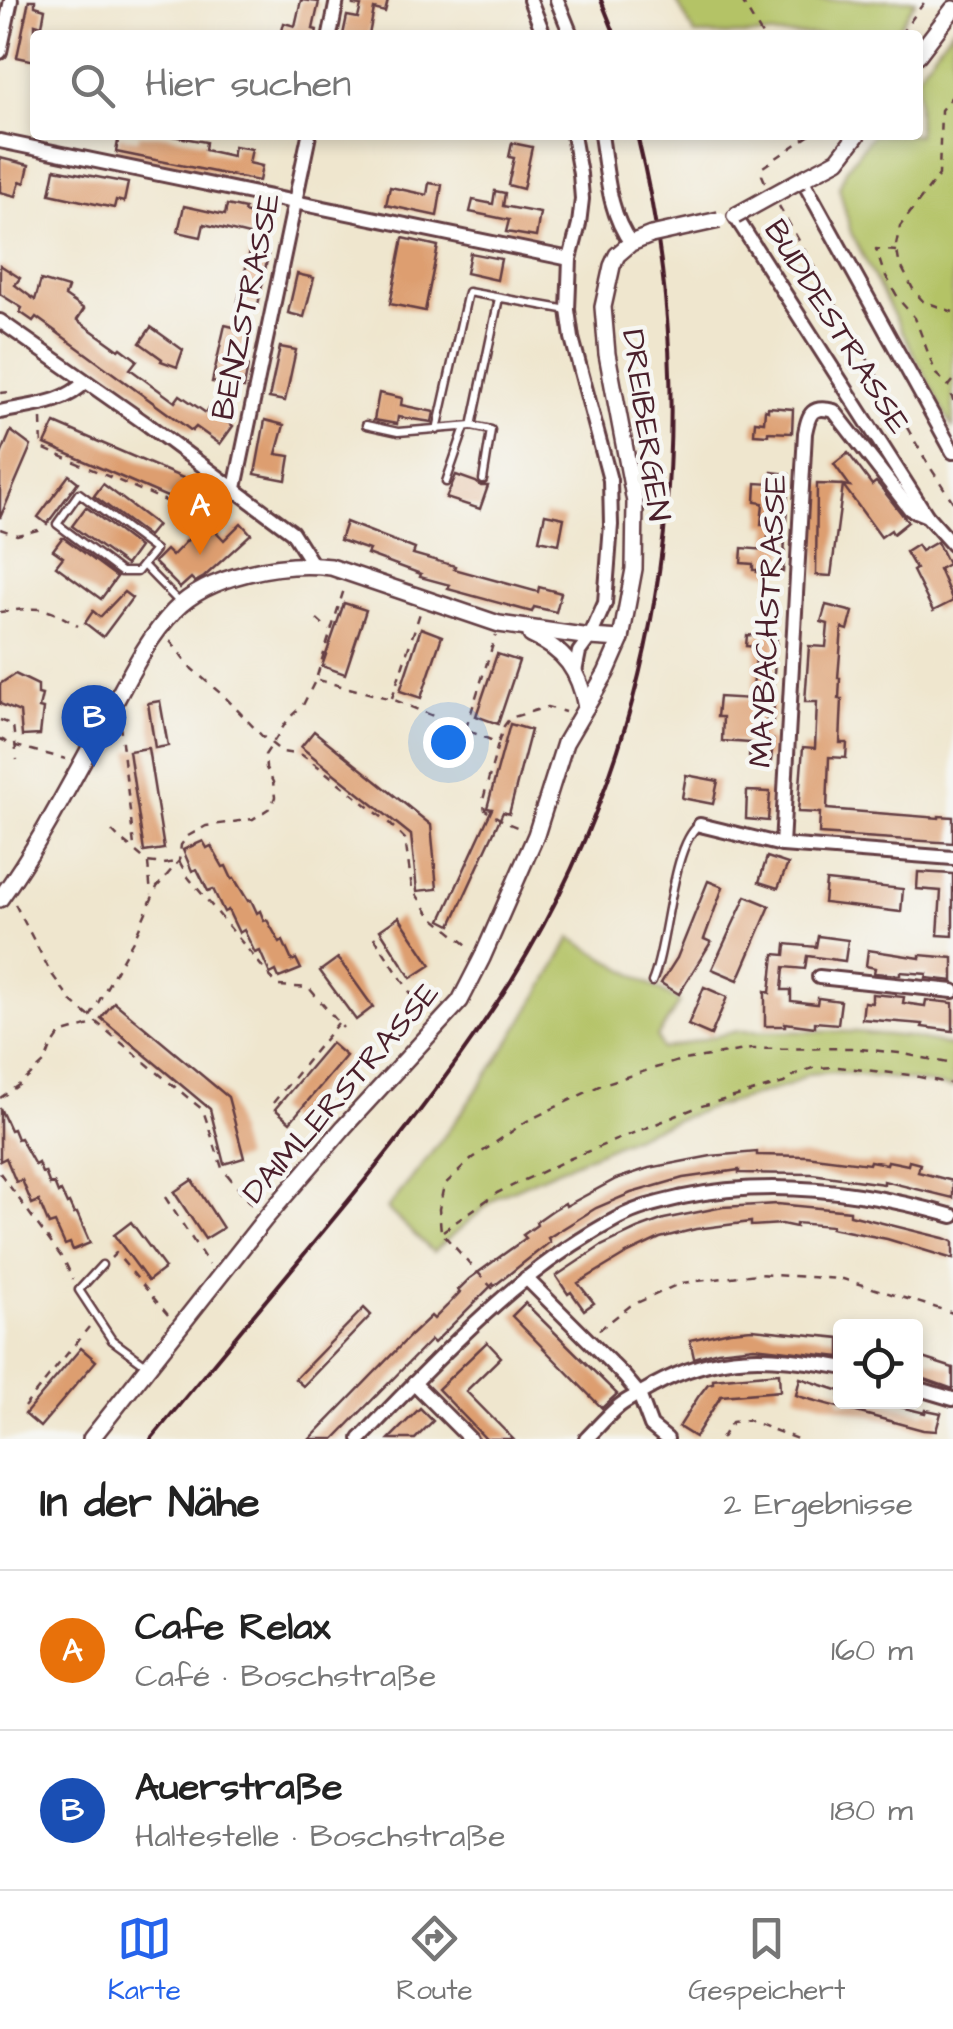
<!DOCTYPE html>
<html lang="de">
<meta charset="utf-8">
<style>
body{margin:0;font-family:"Architects Daughter",sans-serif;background:#f6f6f6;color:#222}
.controls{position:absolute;right:30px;bottom:30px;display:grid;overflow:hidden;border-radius:10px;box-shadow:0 5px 15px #0003}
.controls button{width:90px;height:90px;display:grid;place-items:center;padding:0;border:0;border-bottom:2px solid #e0e0e0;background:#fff;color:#222;font:50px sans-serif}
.you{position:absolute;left:448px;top:742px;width:35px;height:35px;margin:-25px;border:8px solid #fff;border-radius:50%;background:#1a73e8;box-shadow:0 0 0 15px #1a73e833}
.badge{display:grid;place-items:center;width:65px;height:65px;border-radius:50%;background:#2563eb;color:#fff;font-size:32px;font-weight:700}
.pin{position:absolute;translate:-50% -82px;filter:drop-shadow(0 2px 5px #0008)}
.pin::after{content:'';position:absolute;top:52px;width:35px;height:30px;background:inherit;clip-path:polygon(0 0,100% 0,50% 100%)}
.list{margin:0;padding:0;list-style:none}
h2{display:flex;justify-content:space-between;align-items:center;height:130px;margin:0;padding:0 40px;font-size:42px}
h2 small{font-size:32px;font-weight:400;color:#767676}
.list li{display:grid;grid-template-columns:65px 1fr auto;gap:30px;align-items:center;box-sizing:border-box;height:160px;padding:0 40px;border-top:2px solid #e0e0e0}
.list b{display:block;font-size:38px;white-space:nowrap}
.list p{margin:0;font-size:32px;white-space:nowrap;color:#767676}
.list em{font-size:32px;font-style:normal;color:#767676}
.icon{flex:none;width:55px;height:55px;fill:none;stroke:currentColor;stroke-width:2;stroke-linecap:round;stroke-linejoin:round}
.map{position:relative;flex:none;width:953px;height:1439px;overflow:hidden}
.search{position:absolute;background:#fff;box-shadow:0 5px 15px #0003;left:30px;right:30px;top:30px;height:110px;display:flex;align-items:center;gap:25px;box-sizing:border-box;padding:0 35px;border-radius:10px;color:#767676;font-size:38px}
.sheet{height:450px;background:#fff}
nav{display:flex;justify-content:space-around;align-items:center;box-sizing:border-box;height:140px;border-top:2px solid #e0e0e0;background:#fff;font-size:28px;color:#767676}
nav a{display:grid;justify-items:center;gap:5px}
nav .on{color:#2563eb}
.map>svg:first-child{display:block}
.green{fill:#b4c366;stroke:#7f7148;stroke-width:2.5}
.building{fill:#dd9e6f}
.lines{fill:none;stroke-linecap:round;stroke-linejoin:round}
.service-casing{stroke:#633d43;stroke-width:11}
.minor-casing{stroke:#633d43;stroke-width:18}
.tertiary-casing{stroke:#633d43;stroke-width:20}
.path{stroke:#633d43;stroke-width:2.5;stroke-dasharray:8 8;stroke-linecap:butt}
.service{stroke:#fff;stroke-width:6}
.minor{stroke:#fff;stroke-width:12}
.tertiary{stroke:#fff;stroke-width:15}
.rail{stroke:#4a1f2b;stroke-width:4}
.tertiary-bridge-casing{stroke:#633d43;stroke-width:20;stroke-linecap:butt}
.tertiary-bridge{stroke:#fff;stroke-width:15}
.labels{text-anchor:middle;stroke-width:9;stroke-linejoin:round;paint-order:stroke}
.street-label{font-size:32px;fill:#4a1f2b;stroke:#f6f6f2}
</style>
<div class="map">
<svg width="953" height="1439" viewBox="0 0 953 1439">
<rect width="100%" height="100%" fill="#f6f6f2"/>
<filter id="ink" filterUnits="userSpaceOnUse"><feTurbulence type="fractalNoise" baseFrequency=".01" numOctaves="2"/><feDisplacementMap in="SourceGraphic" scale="20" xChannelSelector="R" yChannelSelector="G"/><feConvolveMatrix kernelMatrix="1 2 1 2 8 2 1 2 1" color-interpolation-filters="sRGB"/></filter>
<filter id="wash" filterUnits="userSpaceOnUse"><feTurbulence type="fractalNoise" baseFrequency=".0048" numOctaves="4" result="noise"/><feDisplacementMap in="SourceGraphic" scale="40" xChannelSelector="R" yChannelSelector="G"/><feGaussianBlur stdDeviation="2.25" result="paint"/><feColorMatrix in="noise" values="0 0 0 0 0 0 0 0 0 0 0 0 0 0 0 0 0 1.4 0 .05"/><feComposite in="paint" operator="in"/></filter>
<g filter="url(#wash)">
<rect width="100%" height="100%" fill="#efe6ce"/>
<g class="green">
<polygon points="676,0 916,0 894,35 695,35"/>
<polygon points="953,27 953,429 851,233 839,187 847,168 872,135 918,135 918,74"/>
<path d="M571,938l109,64 -23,35 5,12 75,-18 120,1 52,5 44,9v42l-46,-8 -72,-8 -27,2 -20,12 -84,24 -60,22 -146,64 -65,56 -46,-43c70,-84 131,-175 184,-271z"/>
</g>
<g id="blocks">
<g class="building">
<polygon points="29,0 35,0 35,6 45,9 42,26 35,24 35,61 17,57"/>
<polygon points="301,0 319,2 313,29 317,30 316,35 281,35 284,23 295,26"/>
<polygon points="354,0 388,0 385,12 374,9 369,35 343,35 347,16 358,18 361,6 353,5"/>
<polygon points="139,135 167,135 206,142 205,150 232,156 234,146 252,149 249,163 262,166 259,181 116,152 119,136 138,140"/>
<polygon points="512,143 532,147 523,189 508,185 514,158 509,157"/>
<polygon points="0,158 29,165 25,183 20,181 16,196 0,192"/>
<polygon points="55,169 128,183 124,202 116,200 114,208 50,194"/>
<polygon points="429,183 442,185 437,216 386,205 390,187 427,195"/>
<polygon points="495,191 505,193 503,206 540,213 536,237 506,232 509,220 470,212 473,200 493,204"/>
<polygon points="227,205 245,209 244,212 258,216 253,236 204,224 201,237 178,232 184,206 225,215"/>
<polygon points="403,238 438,246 425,311 390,304"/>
<polygon points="250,251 268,255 258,305 238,301"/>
<polygon points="470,253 501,259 497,280 466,273"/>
<polygon points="0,265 20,278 15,285 35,300 41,280 68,288 65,296 84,309 77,320 119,350 121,348 137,360 130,369 175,402 180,395 206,413 209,408 233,426 220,444 196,427 192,431 36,317 33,321 20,312 22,308 0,294"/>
<polygon points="297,274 314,278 304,317 288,313"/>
<polygon points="225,325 253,332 245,365 248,365 244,388 212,382"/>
<polygon points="151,327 183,350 177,367 161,361 162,359 140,343"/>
<polygon points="280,347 296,350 285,401 269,398"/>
<polygon points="379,393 402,398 401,405 434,412 432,422 398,417 397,424 374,420"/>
<polygon points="768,407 793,409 792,433 768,432 768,435 754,434 755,421 764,422 765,410 768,411"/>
<polygon points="265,420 284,425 276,454 290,456 286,480 255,474"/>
<polygon points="55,423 197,484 188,506 45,444"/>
<polygon points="11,431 31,446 0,518 0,457"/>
<polygon points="848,453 872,485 876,482 879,485 908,522 893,534 891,530 881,537 843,485 850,486 834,464"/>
<polygon points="772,472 789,474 783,572 780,571 779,574 757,572 758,570 753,570 753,564 741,563 742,548 767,550 769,525 761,525 763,503 755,502 756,483 771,484"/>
<polygon points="69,475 78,482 47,524 38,517"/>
<polygon points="456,475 476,482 481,486 488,486 480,509 446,498"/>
<polygon points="103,484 157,525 148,536 94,496"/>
<polygon points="817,484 843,485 831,576 816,575"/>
<polygon points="86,507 139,547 126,565 72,526"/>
<polygon points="545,514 564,518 559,544 539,540"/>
<polygon points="206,521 224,540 241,523 251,534 204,577 195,582 191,578 180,588 154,562 166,550 172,556"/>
<polygon points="346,522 415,549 413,554 455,566 454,569 538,592 539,587 561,593 556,612 534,607 532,612 448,589 450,585 420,577 421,574 367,554 369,550 340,540"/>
<polygon points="62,538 64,538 117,577 101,599 56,566 63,557 53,550"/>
<polygon points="937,542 948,564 939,569 953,601 933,611 913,571 916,569 906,552 917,545 921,551"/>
<polygon points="124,592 132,598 103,637 85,623 93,611 100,617"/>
<polygon points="344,603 366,610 345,674 322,666"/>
<polygon points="826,605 853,612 848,630 842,628 838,678 840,678 839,699 842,699 840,743 847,743 846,758 829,757 827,809 939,818 939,816 953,817 953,843 819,834 820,813 798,812 803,747 815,748 817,702 805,702 809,646 826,647 828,624 821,622"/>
<polygon points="421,628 442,636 421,698 400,691"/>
<polygon points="759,631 777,633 772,700 774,700 773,720 767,720 766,740 773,740 771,761 749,757 750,743 722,741 723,717 717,717 719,697 752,699 757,647 746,646 747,635 759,636"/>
<polygon points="497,654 519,661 498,724 476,716"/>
<polygon points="15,674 38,685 38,694 42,695 39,708 43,709 40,735 22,736 20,712 0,704 0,684"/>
<polygon points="160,701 168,746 155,748 148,703"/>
<polygon points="510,724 531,730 509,814 503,812 451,925 441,920 492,809 487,808"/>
<polygon points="314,731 431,825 437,889 417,891 411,835 301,747"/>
<polygon points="148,748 164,849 144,852 129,751"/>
<polygon points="686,775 718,781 713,804 682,798"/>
<polygon points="747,791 770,792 768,821 746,819"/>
<polygon points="203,841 207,848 211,846 223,867 226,866 232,879 234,878 248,901 251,900 257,913 260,911 264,921 267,920 280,943 283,941 292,961 296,959 301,969 279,978 276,971 270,974 260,951 255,953 244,930 239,933 228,910 224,912 213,889 208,891 197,869 192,871 183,850"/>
<polygon points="767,857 788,864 778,888 759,882"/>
<polygon points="918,872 953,874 953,936 938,935 941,891 917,889"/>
<polygon points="708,881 723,887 704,939 711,942 679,994 661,983 677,958"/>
<polygon points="826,881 903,889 901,912 824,903"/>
<polygon points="746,896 770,906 738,980 712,969"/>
<polygon points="399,917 431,965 411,978 380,930"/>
<polygon points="818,936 848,940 845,961 807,956 805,969 784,967 782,990 791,990 791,1001 817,1004 818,998 841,1001 838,1024 815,1022 815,1027 785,1023 785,1026 765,1026 765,991 770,993 774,954 785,955 786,944 816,947"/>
<polygon points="868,950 920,958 920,955 953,958 953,981 926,978 927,974 900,972 900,975 874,973 875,968 866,966"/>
<polygon points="338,958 373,1007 356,1020 320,971"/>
<polygon points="704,987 727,997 711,1035 688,1025"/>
<polygon points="872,994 904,997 903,1003 925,1006 926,1000 953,1003 953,1031 922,1027 923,1024 862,1019 864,1002 872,1003"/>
<polygon points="114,1002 228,1097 244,1158 224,1164 210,1109 101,1018"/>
<polygon points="331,1043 346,1056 290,1122 275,1109"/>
<polygon points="0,1108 10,1130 13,1129 17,1139 20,1138 35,1165 38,1163 42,1173 45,1172 50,1185 54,1183 58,1193 61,1191 67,1204 69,1203 74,1214 77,1213 90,1243 73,1250 70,1243 65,1245 55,1223 49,1225 39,1201 32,1204 22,1180 16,1182 6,1158 0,1161"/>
<polygon points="757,1152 757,1155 806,1156 869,1164 870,1161 887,1164 888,1161 908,1165 909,1161 920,1164 918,1172 953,1181 953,1198 884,1181 884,1184 812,1174 739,1173 739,1170 683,1178 631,1193 596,1208 548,1238 550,1242 494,1286 493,1284 434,1343 431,1340 334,1439 310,1439 411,1335 431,1316 434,1319 447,1306 460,1292 458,1290 469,1279 526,1238 523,1235 537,1225 536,1222 553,1210 565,1203 566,1206 616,1179 649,1168 711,1156"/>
<polygon points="192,1180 223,1228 205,1239 174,1192"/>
<polygon points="777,1204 850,1211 850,1215 947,1239 953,1242 953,1259 887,1239 831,1228 832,1226 796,1223 796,1227 782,1224 751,1226 751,1222 696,1229 660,1238 626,1254 578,1283 594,1303 584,1310 571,1292 568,1294 556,1276 601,1246 637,1229 664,1219 723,1207"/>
<polygon points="131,1222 165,1268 148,1281 114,1235"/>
<polygon points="525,1303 617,1394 602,1408 512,1316"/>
<polygon points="364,1308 371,1315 303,1386 295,1379"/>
<polygon points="752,1329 840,1338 840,1357 754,1347 718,1351 694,1358 690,1340 730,1331"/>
<polygon points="487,1342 501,1357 466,1391 513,1439 486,1439 438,1389"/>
<polygon points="81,1348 96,1361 40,1427 25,1414"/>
<polygon points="916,1356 953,1368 953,1389 916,1376"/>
<polygon points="779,1373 780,1391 721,1396 695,1437 679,1427 698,1397 708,1384 713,1383 713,1379"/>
<polygon points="800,1378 840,1391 840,1402 880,1402 925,1413 926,1410 941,1413 936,1431 923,1430 801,1397 796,1395"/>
<polygon points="420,1408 433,1421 415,1439 389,1439"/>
</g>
</g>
</g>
<g filter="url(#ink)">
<use href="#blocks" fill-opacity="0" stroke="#633d43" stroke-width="2.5"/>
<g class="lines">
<g class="service-casing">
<g id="service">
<polyline points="366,425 398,432 472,426 499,298"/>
<polyline points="472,426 491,430 483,480"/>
<polyline points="437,430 468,292 568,310"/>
<polyline points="446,482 465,427"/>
<polygon points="79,493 155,550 137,572 121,572 57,524"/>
<polyline points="143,565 181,604"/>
<path d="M652,982c16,-36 19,-136 47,-157"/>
<polyline points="102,1265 79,1290 112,1340 146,1365"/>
</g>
</g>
<g class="minor-casing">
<g id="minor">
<polyline points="530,0 544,35"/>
<polyline points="557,0 571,35"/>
<polyline points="330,35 337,0"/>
<polyline points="0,52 11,0"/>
<polyline points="573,135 580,174 582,199 579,224 570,259 568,310 572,338 610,480 611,525 605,603 590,637 579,652 575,672"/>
<path d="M601,135c6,36 7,78 30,108"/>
<polyline points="0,141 570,259"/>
<polyline points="802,179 953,452"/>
<polyline points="735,216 927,516 953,545"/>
<polyline points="0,321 148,425 292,532 313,565"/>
<path d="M0,412c30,-7 63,-7 85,-30"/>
<polyline points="235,488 309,135"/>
<polyline points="700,825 782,845 953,858"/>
<path d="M782,845l23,-412c4,-20 7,-28 29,-22l76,98 17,7"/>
<polyline points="819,977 953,991"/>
<polyline points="526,1278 624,1376 639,1394 651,1426 667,1439"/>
<polyline points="414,1383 470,1439"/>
<polyline points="916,1388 953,1399"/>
<path d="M360,1439c80,-82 155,-167 258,-221 20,-11 44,-16 65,-21 90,-19 183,-6 270,19"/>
<path d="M586,1439c11,-11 21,-23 33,-33 10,-8 23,-13 34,-20 66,-36 116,-31 187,-19"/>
</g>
</g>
<g class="tertiary-casing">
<g id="tertiary">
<polyline points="918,55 953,9"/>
<polyline points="802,179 838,160 857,135"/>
<path d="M531,635c34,15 48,36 55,72"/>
<path d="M0,899c43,-60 76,-127 112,-191 18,-33 35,-69 62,-97 34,-36 109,-50 157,-44l168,57 91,13 31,2"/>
<polyline points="91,1439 264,1220 344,1127 460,1001 482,958 536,835 565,743 606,673 621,639 634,569 635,502 607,354 603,307 612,266 617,255 631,243 651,235"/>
</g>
</g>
<g class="path">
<polyline points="741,0 762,35"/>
<polyline points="900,35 926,0"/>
<polyline points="953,95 941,110 939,175 900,226 896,245 899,262 914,291 923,301 953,312"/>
<polyline points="765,182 762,175 763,167 810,135"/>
<polyline points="779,206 928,464 953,502"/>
<polyline points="896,251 876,249 883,271 900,301 915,318 936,374 949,386"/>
<polyline points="953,381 949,386 953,401"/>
<polyline points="0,393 11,392 11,395"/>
<polyline points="41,419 42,448 187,510 204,486"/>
<polyline points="0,529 17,535 46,528"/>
<path d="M0,612c40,-5 43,-7 78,14"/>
<polyline points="317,619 329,630"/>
<polyline points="170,641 192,669 226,698 262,736 282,752 302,755 319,767 388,822 405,839 412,888 430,915 472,949"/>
<polyline points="318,680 392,699 498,743 504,726 510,718 547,707 565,712"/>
<polyline points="392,698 421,610"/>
<polyline points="0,720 13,725 17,760"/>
<polyline points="120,725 134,846"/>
<polyline points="466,728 496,635"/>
<polyline points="0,739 16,746 66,759"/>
<polyline points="498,744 483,800 485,810 507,823 524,830"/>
<path d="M112,831c10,12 24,19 35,31l17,2 15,-3 9,16 90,109 31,2 34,40"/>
<polyline points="148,863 151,895"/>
<polyline points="15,904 51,973 73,1003 203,1110 222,1168 255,1209"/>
<polyline points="374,937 425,1015"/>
<polyline points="90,1017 136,935 157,887 179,861 181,845 188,836 206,826 253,819 271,807 275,797 273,782 266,768 265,755 289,718 303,705 316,679 345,586"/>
<polyline points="0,1098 23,1082 45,1062 51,1047 60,1034 97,1023"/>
<polyline points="273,1103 338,1023"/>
<polyline points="0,1173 65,1262 73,1279"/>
<polyline points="165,1197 209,1265"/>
<polyline points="443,1231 497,1193 569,1159 698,1107 784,1083 796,1074 813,1068 838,1067 910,1075 953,1084"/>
<polyline points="111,1258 116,1253 168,1315"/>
<polyline points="493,1289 441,1232 439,1209 444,1185 473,1158 527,1121 603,1084 678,1061 751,1049 851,1048 899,1053 953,1064"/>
<polyline points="599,1330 630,1306 681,1283 757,1274 843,1279 953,1313"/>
<polyline points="24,1407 89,1327"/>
<polyline points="721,1439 732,1422 748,1420 797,1439"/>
</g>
<use href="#service" class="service"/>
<use href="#minor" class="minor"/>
<use href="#tertiary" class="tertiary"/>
<g class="rail">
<polyline points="601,0 615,35"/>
<path d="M151,1439c57,-68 113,-136 169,-204 68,-82 134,-164 191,-254 156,-251 197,-561 126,-846"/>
</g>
<g class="tertiary-bridge-casing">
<g id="tertiary-bridge">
<polyline points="735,216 802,179"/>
<polyline points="651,235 719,220"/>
</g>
</g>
<use href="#tertiary-bridge" class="tertiary-bridge"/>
</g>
</g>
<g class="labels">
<g class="street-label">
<text transform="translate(245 306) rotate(-78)" y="11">BENZSTRASSE</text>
<text transform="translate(838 326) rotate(58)" y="11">BUDDESTRASSE</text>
<text transform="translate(647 425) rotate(82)" y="11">DREIBERGEN</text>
<text transform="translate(767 621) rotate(-87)" y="11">MAYBACHSTRASSE</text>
<text transform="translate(340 1092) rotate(-49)" y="11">DAIMLERSTRASSE</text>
</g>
</g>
</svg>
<div class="controls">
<button><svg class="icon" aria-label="locate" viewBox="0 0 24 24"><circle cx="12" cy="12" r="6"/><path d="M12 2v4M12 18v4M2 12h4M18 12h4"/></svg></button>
</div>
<div class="you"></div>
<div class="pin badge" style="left:200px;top:555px;background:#e8710a">A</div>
<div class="pin badge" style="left:94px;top:767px;background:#1a4fb4">B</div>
<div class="search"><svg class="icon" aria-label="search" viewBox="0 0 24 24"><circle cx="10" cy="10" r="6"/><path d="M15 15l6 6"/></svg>Hier suchen</div>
</div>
<section class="sheet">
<h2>In der Nähe<small>2 Ergebnisse</small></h2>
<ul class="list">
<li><span class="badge" style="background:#e8710a">A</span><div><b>Cafe Relax</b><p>Café · Boschstraße</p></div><em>160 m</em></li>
<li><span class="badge" style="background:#1a4fb4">B</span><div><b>Auerstraße</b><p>Haltestelle · Boschstraße</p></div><em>180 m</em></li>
</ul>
</section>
<nav>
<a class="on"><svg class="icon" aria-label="map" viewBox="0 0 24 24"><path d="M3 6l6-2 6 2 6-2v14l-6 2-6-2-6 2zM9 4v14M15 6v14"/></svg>Karte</a>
<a><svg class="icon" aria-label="directions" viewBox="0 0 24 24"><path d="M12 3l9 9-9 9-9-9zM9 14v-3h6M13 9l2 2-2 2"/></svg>Route</a>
<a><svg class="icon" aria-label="saved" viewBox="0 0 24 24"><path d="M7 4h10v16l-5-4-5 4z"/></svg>Gespeichert</a>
</nav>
